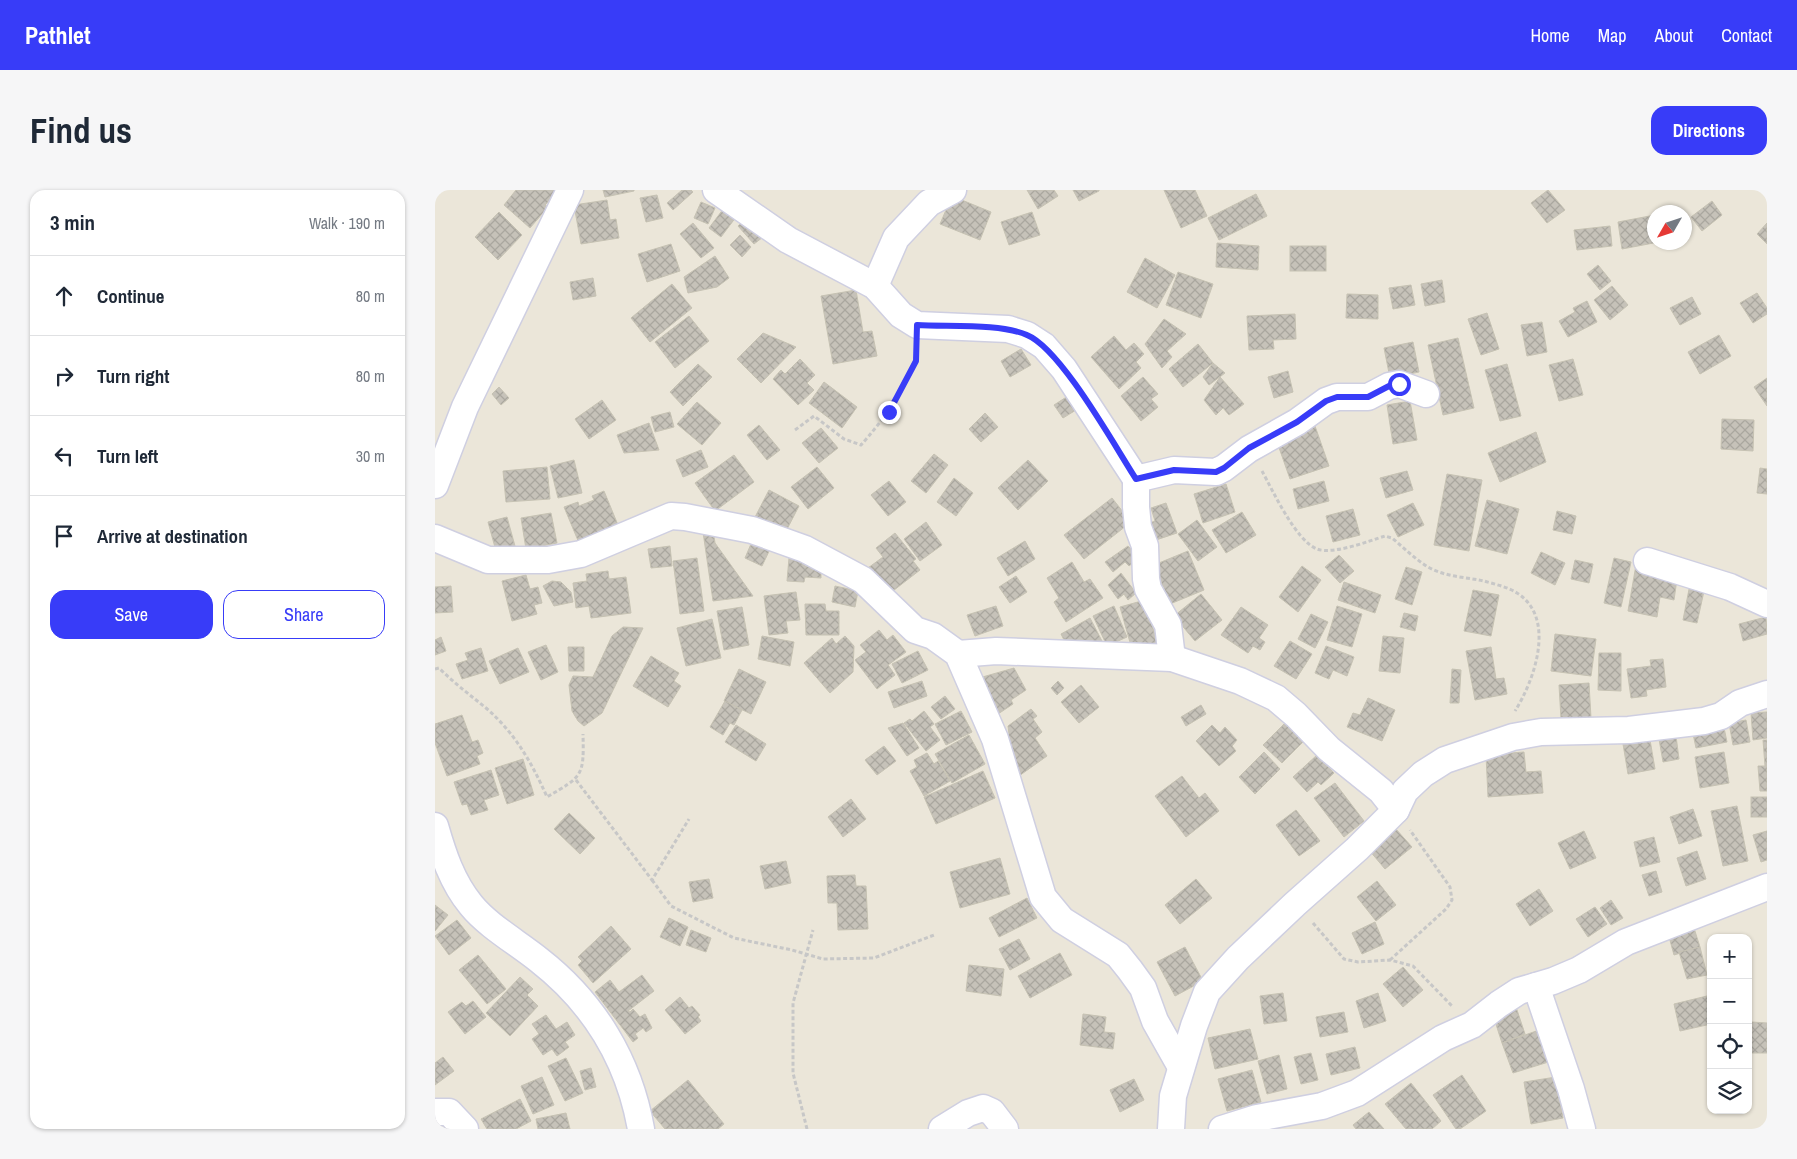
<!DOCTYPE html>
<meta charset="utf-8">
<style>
body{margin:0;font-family:"Archivo Narrow",sans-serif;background:#f6f6f7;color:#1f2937}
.controls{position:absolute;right:15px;bottom:15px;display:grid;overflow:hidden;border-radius:10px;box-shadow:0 1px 4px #0004}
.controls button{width:45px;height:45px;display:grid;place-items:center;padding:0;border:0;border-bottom:1px solid #e0e1e3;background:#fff;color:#1f2937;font:25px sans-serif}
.compass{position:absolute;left:1212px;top:15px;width:45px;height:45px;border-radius:50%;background:#fff;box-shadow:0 1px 4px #0004;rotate:231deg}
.stop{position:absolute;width:15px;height:15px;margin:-11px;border:4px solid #383cf8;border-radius:50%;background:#fff}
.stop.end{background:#383cf8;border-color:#fff;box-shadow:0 1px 5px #0008}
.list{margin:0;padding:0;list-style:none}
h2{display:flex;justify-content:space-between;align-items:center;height:65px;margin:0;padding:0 20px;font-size:21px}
h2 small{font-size:16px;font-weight:400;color:#747a83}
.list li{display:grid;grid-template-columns:32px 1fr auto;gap:15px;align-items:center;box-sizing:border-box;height:80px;padding:0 20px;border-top:1px solid #e0e1e3}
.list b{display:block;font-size:19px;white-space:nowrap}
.list em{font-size:16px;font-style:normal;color:#747a83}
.actions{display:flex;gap:10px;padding:15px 20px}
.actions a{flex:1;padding:11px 0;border:1px solid #383cf8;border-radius:15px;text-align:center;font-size:18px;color:#383cf8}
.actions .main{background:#383cf8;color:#fff}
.icon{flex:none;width:28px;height:28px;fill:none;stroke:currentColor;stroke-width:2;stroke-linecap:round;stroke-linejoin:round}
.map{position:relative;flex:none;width:1332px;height:939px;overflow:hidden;border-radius:15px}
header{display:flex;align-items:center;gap:30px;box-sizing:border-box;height:70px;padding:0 25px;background:#383cf8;color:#fff}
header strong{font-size:24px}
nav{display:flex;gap:28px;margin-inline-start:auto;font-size:18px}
.intro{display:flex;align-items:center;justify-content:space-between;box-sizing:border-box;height:120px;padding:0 30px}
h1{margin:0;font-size:35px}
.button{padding:12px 22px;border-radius:15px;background:#383cf8;color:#fff;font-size:18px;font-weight:700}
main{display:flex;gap:30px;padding:0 30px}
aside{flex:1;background:#fff;border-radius:15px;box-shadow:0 1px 4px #0004}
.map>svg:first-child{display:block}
.building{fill:url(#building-cross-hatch);stroke:#c6c2b3}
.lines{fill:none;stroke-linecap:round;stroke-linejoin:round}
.street-casing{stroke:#cfcfe1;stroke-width:29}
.path{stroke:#c7c7c7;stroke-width:3;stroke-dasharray:4 2.5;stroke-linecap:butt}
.street{stroke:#fff;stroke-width:26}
.route{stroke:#383cf8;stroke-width:6}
</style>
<header>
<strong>Pathlet</strong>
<nav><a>Home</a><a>Map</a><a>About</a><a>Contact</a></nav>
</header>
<div class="intro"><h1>Find us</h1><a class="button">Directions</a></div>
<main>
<aside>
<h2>3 min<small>Walk · 190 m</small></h2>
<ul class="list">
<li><svg class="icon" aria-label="ahead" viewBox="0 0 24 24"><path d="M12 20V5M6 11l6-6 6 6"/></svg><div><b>Continue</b></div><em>80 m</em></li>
<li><svg class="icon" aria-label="right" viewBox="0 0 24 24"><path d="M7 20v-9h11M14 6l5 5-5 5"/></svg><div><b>Turn right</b></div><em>80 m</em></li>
<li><svg class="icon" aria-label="left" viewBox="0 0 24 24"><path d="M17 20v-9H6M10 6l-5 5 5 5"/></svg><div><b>Turn left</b></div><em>30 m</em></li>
<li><svg class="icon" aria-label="arrive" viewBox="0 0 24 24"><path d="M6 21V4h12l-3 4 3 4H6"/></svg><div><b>Arrive at destination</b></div></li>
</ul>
<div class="actions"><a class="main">Save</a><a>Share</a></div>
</aside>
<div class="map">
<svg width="1332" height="939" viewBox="0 0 1332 939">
<defs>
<pattern id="building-cross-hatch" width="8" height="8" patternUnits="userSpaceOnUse" patternTransform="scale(1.25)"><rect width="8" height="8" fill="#c6c2b9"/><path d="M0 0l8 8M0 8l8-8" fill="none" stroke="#aaa79f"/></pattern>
</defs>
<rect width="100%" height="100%" fill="#ebe6d9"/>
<g class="building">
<polygon points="81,0 122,0 123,1 110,15 113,17 95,38 69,15"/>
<polygon points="168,0 199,0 199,1 170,7"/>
<polygon points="247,0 256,0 258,2 238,20 232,13"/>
<polygon points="592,0 619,0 623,6 603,19"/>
<polygon points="638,0 664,0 664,1 644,11"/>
<polygon points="729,0 760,0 772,26 746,38"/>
<polygon points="1113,0 1130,20 1112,33 1096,13"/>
<polygon points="821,4 832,26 784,50 773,28"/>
<polygon points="222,5 228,28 211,32 205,8"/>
<polygon points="517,6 556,22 545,50 505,34"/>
<polygon points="172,10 175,30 181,29 184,48 146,54 139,15"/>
<polygon points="1277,11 1287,25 1267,41 1256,27"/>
<polygon points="266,12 280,18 273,34 259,28"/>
<polygon points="289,18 301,27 286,47 274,38"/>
<polygon points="64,22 87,45 63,70 40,47"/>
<polygon points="597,22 605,45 574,55 566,32"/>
<polygon points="1220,25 1220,52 1224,52 1187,59 1183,32"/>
<polygon points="312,28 328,47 319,54 303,36"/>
<polygon points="258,33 279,58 266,68 245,44"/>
<polygon points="1332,33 1332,54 1322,44"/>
<polygon points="1175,36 1177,56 1142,60 1139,40"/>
<polygon points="305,45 316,57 307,67 295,55"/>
<polygon points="782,53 824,56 823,80 781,77"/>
<polygon points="236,54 245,81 212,92 203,64"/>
<rect x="855" y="56" width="36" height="25"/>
<polygon points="280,66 294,88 282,97 253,103 249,87"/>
<polygon points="710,68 740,85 722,118 692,102"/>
<polygon points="1163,75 1176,91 1165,100 1152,84"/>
<polygon points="743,82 778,94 766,128 731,115"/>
<polygon points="158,88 161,106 138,110 135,92"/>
<polygon points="1007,90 1010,112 990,116 986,94"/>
<polygon points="237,94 257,118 215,152 196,128"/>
<polygon points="976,95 980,115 958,119 954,98"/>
<polygon points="1177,96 1193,115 1175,130 1159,110"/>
<polygon points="421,100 428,142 437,141 442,166 398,174 386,106"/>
<polygon points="1322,103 1332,118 1332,124 1318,133 1305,113"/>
<polygon points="912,104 943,105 943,129 911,128"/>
<polygon points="1257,107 1266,124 1245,135 1235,118"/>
<polygon points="1152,111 1162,132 1133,147 1124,131 1140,122 1138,118"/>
<polygon points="1052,123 1064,159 1046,165 1033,129"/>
<polygon points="860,124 861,149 838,150 839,159 814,160 812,126"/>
<polygon points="254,126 274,151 240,178 220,152"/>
<polygon points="729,129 751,144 732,161 737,167 727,178 710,154"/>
<polygon points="1107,132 1112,162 1092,166 1086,135"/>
<polygon points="328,143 361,157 326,193 302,169"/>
<polygon points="1284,145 1296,166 1265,184 1253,162"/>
<polygon points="679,146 691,160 699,153 709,164 701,172 706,178 684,199 656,167"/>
<polygon points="1023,148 1039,218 1008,225 993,155"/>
<polygon points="978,152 984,182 955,188 949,158"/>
<polygon points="763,154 778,173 748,197 734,179"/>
<polygon points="586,159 596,175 575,187 566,171"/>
<polygon points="365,169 380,185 372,193 379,200 363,215 338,189 346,180 350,184"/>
<polygon points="1138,169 1148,205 1124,211 1114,175"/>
<polygon points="778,173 790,183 774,195 768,187"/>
<polygon points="263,174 277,187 248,216 235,202"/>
<polygon points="1072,174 1086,226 1065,231 1050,180"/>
<polygon points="853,181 858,202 839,208 833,187"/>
<polygon points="708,187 723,204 716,209 723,217 706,231 686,206"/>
<polygon points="785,187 809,214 794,225 788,218 781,225 769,210"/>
<polygon points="1332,188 1332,216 1319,197"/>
<polygon points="389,192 422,217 407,238 374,213"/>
<polygon points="64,197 74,208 66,215 57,204"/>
<polygon points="633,206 641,220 628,228 619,215"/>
<polygon points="167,210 181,230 154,249 140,229"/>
<polygon points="975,211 982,250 958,254 952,215"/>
<polygon points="262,212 286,233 267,255 242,234"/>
<polygon points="235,222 239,237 220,242 216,227"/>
<polygon points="550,223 563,237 546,252 534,239"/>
<polygon points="1287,229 1319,230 1318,261 1286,259"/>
<polygon points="214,233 224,260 189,263 182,245"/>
<polygon points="324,235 345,260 332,270 312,245"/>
<polygon points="880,236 894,276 855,289 841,249"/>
<polygon points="386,238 403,258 384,273 367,253"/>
<polygon points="1101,242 1111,272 1065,292 1053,263"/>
<polygon points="266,260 273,277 248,287 241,270"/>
<polygon points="499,264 513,275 491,303 476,291"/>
<polygon points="299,265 319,292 280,321 260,293"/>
<polygon points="139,270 147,303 123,308 115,276"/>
<polygon points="593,270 613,291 583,320 563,298"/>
<polygon points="112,277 115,309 71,312 68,281"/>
<polygon points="382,277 399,298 373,319 356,297"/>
<polygon points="1325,278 1332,279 1332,304 1322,303"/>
<polygon points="972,281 978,300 951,308 945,288"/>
<polygon points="1012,284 1047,290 1034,361 999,355"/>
<polygon points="519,288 538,303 521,326 502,312"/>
<polygon points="454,291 471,312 453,326 436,305"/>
<polygon points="889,291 894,311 863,319 858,299"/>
<polygon points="791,294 800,322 768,333 759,304"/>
<polygon points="334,300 364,316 348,347 318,331"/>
<polygon points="169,301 183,335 144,353 129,317 143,312 144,316 159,310 157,306"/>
<polygon points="677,308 696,332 649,369 629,345"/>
<polygon points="1052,310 1084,319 1072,364 1040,356"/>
<polygon points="731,313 742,343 715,352 709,335 720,331 716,318"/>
<polygon points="978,313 989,335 963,347 952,325"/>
<polygon points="918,319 925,345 898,352 891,326"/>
<polygon points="1122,321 1141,326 1137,344 1118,340"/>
<polygon points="807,322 821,345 791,363 777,340"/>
<polygon points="116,323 122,353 91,359 86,328"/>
<polygon points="72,327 80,356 61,361 53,332"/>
<polygon points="762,330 782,357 763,371 743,344"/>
<polygon points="491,332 507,355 485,371 469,349"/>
<polygon points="278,340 280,353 318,406 278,411 268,342"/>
<polygon points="460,343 481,369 478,371 485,380 454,404 433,378 448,367 441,358"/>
<polygon points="319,347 337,355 327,376 310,368"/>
<polygon points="590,351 600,369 573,386 562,368"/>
<polygon points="235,356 237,376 216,378 213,359"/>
<polygon points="693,356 704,368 694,376 690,372 678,382 670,372"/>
<polygon points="753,361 769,400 735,414 719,375"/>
<polygon points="1106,362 1130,373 1120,395 1096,383"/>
<polygon points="904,365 919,381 905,393 890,377"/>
<polygon points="262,368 269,421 245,424 238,371"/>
<polygon points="354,368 370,369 370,376 386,378 386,388 370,387 369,392 352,391"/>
<polygon points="1179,368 1196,372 1186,417 1169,413"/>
<polygon points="1140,370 1158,374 1154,393 1136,389"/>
<polygon points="637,372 649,392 655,389 668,408 631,432 619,412 624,408 612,388"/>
<polygon points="1201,375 1243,382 1239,410 1225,407 1222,427 1193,421"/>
<polygon points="867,376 886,390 863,422 844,407"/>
<polygon points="971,377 987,382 977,415 960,409"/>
<polygon points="173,381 174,389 191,387 196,423 156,428 154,416 141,418 138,393 152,391 151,384"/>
<polygon points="686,383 701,403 693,410 689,404 683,409 673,395"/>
<polygon points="91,385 95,399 103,397 107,413 99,415 102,424 77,431 67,391"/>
<polygon points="581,386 592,402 575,413 564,397"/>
<polygon points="1256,389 1271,392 1262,433 1248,430"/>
<polygon points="117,391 126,392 136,402 138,412 119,416 108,396"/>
<polygon points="909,392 946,405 940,423 903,410"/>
<polygon points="16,396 18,422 0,423 0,397"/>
<polygon points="400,396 423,401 420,417 397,412"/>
<polygon points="1038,400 1064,405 1056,446 1029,441"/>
<polygon points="361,402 365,430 351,431 353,443 334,445 329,406"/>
<polygon points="766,404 787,430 760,451 739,426"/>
<polygon points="710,410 723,456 698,463 685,417"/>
<polygon points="370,414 390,414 391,421 404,421 404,445 371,445"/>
<polygon points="561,416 568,436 540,446 532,425"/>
<polygon points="679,416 692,447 672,456 658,426"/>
<polygon points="902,416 927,424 917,457 892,450"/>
<polygon points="307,417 314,455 289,460 282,421"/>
<polygon points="806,417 833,435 824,448 830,452 825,460 818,456 813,463 786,445"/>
<polygon points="969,423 983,426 980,441 965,437"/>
<polygon points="876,424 893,432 880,458 863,449"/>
<polygon points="1331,427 1332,444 1308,451 1304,434"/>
<polygon points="655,428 668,453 635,462 626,444"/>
<polygon points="277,429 286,468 251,476 242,438"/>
<polygon points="188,437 208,438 167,523 149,536 143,531 137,521 134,495 138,486 158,487 177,446"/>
<polygon points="444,440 452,450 458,445 471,462 453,475 460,485 442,499 420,470 431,462 425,455"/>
<polygon points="1120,444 1161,449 1156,486 1116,481"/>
<polygon points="327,446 359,452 355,476 323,469"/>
<polygon points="410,446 419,456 418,482 395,503 369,473 397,448 401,454"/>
<polygon points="948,446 969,448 965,483 944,481"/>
<polygon points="6,447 11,461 0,465 0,450"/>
<polygon points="855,451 877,464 861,489 839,476"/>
<polygon points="111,455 123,482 106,490 93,462"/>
<polygon points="891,456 919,467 912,486 898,480 894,489 880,483"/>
<polygon points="133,457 149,457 149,481 134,481"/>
<polygon points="1056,457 1061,489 1069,488 1072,504 1040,510 1031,461"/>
<polygon points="46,458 53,481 27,489 21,474 33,470 30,463"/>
<polygon points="83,458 94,482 65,494 54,471"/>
<polygon points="483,461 493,480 467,493 457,474"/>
<polygon points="1164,463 1186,463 1186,501 1163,500"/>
<polygon points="216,466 244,483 239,491 246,496 233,517 198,496"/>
<polygon points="1228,469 1231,497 1211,500 1212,506 1196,508 1192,479 1216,476 1215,470"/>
<polygon points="579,478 591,500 576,510 578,514 563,524 544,488"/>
<polygon points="304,479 331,492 316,524 289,511"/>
<polygon points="1017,479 1026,480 1024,513 1015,513"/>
<polygon points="487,491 492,506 459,518 453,502"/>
<polygon points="623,491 629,498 622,505 616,498"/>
<polygon points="1154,493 1156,528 1126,529 1124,495"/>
<polygon points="646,495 664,517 644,533 626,512"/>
<polygon points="510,506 520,519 506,529 496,517"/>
<polygon points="933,508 960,520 947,551 912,537 918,523 925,525"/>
<polygon points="290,511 307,520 299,535 295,533 288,545 275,537"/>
<polygon points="766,515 771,524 751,536 746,527"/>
<polygon points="596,519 602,526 598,529 607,542 600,548 612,566 577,591 564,552 574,544 573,536"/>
<polygon points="489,521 499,534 495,537 505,550 491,561 469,533 475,529 477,531"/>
<polygon points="526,521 537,542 511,555 500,534"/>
<polygon points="1332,522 1332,548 1318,550 1316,523"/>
<polygon points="27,525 37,552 43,550 48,563 42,566 45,574 12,586 0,553 0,534"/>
<polygon points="853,530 871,549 847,573 828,555"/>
<polygon points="1311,530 1315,552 1298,555 1294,533"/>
<polygon points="468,533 484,558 472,566 453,538"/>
<polygon points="1288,533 1292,552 1261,558 1257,539"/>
<polygon points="301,535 331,554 321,571 290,552"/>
<polygon points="777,535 785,543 790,537 802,550 797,556 801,561 784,576 761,551"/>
<polygon points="1214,544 1220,579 1193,584 1187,548"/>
<polygon points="534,545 550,574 517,593 500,564"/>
<polygon points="1241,546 1244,569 1228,572 1224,549"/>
<polygon points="1328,550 1332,550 1332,601 1325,601 1323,576 1330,576"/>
<polygon points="449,556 461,571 442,585 430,570"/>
<polygon points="829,562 845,579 820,604 804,587"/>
<polygon points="1089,562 1091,582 1106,581 1108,603 1053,607 1051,565"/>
<polygon points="1289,562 1294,593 1265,598 1260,567"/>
<polygon points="492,563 499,574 503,571 515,591 489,606 475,581 482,577 479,570"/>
<polygon points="882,565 899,583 886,595 883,592 872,602 858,587"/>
<polygon points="88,569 99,605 72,614 60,578"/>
<polygon points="56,580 64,605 49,610 53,620 36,625 32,614 27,615 19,592"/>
<polygon points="548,581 560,608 501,634 489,607"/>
<polygon points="747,586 764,608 770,603 784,621 751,647 720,606"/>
<polygon points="900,593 929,631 909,647 879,608"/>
<rect x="1316" y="607" width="16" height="20"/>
<polygon points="416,609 431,629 408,647 393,627"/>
<polygon points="1302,616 1313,671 1288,676 1276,621"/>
<polygon points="1258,619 1267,646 1244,654 1235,627"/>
<polygon points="861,620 885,651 864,666 841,635"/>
<polygon points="134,623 160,648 145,664 119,639"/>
<polygon points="960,638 977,657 950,679 934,660"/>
<polygon points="1149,641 1161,668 1135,679 1123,653"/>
<polygon points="1332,641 1332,670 1326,672 1318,645"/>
<polygon points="1219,647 1225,672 1205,677 1199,652"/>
<polygon points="1262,661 1271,689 1251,696 1242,668"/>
<polygon points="565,668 575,704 525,718 515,682"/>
<polygon points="351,671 356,693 330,699 325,676"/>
<polygon points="1221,681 1227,702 1214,706 1207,685"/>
<polygon points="420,685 421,696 431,696 433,739 403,740 402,713 393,713 392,686"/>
<polygon points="274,689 278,708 258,712 254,692"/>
<polygon points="761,689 777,708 745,734 730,715"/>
<polygon points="942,691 961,715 941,731 922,707"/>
<polygon points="1104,699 1118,721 1095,736 1081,714"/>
<polygon points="592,708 602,728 564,747 554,728"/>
<polygon points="1176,710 1188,728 1176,735 1165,718"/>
<polygon points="0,715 13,725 0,741"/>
<polygon points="1160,717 1172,734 1153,747 1141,729"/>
<polygon points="234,728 253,737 245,756 225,747"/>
<polygon points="22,730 36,748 14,765 0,746"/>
<polygon points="940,732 949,754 927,764 917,743"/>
<polygon points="1258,735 1265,757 1239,765 1233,743"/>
<polygon points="176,736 196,759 158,793 143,775 147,771 143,767"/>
<polygon points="256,740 276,748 271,762 251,755"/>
<polygon points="584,749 595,769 575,780 564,759"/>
<polygon points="750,757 768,791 740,806 722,772"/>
<polygon points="1265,757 1272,785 1252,789 1244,762"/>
<polygon points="625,763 637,785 595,808 583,786"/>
<polygon points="43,765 71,799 52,814 24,780"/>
<polygon points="534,775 569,779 566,806 531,801"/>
<polygon points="968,777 988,800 968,817 948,794"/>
<polygon points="207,785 219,801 193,821 195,822 198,819 205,827 210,824 217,838 211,842 208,838 200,844 203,848 198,852 160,802 175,790 184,802"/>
<polygon points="85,787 98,799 92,805 103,816 75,846 51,823"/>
<polygon points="848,803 852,831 829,834 825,806"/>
<polygon points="943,803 951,831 929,838 921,811"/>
<polygon points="1276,805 1276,834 1245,841 1239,814"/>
<polygon points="245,807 254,818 257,816 265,825 263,827 266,831 250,844 230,820"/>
<polygon points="38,811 51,827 30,844 13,822 27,812 31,816"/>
<polygon points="1081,817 1090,844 1067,853 1058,825"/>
<polygon points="909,822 913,842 885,847 881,827"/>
<polygon points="648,824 671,827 669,842 680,843 678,859 645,855"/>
<polygon points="111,825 121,839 132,832 140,845 130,852 134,857 122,866 117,859 108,865 97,849 104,844 97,834"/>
<polygon points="1317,832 1332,833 1332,863 1316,863"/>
<polygon points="1110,838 1120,870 1078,883 1067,853"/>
<polygon points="815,839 823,869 780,879 773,848"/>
<polygon points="920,857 925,878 896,885 891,864"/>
<polygon points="876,863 883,890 866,894 859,867"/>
<polygon points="844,865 852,899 832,904 823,871"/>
<polygon points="8,867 19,881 0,895 0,873"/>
<polygon points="131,868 148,903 130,911 113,876"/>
<polygon points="156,878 161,897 150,900 145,881"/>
<polygon points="817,880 826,912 792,921 783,889"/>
<polygon points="1027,885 1051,921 1025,939 1021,939 998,905"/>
<polygon points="107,887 119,915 98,924 86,896"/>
<polygon points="1121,887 1128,928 1096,934 1089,892"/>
<polygon points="699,889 709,910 685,922 675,900"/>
<polygon points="253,890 289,934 283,939 230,939 215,921"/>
<polygon points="976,893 1006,931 997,939 971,939 950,914"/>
<polygon points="85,909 96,931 81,939 52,939 46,929"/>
<polygon points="934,922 949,939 921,939 918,935"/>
<polygon points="131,923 135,939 103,939 101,929"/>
</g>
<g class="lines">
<g class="street-casing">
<g id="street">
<polyline points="281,0 353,50 440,96 466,125 482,135 573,139 592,145 609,156 629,179 701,289"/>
<polyline points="440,96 461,48 494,13 518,0"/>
<polyline points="0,295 30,217 135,0"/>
<polyline points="0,348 53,370 113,370 146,364 236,326 250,327 317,340 370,359 428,390 480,440 498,446 523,464 560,549 608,707 627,730 683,765 695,780 708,798 720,831 746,877"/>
<polyline points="1212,371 1295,397 1332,414"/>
<polyline points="523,464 561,461 737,468 805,491 841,508 861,525 894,559 946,601 961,620"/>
<polyline points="737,468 733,435 713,399 711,389 710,356 703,337 701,317 701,289 739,280 781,282 789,278 814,259 862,232 891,211 902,207 933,207 954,196 964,194 991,204"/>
<path d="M0,636c8,28 17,56 36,79 17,21 47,38 68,55 55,43 90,101 102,169"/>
<polyline points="1101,796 1136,899 1147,939"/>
<polyline points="0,922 14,922 30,939"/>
<polyline points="507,939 533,923 548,918 557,922 570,939"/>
<polyline points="736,939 738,906 759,836 772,802 803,768 860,714 922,659 961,620 970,601 988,584 1010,570 1078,547 1106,542 1194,540 1269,531 1286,526 1305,513 1332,504"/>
<polyline points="787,939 822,928 887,916 922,903 1008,848 1037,835 1064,814 1084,801 1118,791 1144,780 1191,752 1332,697"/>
</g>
</g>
<g class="path">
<path d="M360,240l19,-14 30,23 17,6c19,-21 54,-66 55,-95"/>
<path d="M827,281c11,20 34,70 55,78 16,6 52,-8 68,-13l7,2c12,10 23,21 36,29 17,10 38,10 56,14 10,3 24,6 33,12 40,25 17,88 -2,118"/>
<path d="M0,479l4,-1c15,15 31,27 47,40 29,25 46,55 61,89 36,-21 37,-21 36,-63"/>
<polyline points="141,590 217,690 254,629"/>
<polyline points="217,690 236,716 299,748 357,760 388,769 439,768 499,745"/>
<polyline points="878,733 909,769 923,772 955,770 978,776 1017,816"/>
<polyline points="955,770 1011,719 1017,710 1015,697 975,640"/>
<polyline points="372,939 358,883 358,813 378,740"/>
</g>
<use href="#street" class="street"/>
</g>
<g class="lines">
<path class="route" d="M454,222l27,-51 1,-36c31,2 83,-2 110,10 34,14 87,110 109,144l38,-9 42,2 8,-4 25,-20 48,-26 29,-21 11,-4h31l21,-11 10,-2"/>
</g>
</svg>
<div class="controls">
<button>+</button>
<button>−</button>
<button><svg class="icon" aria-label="locate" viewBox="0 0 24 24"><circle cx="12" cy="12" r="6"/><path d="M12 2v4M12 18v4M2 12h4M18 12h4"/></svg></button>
<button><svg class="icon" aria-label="layers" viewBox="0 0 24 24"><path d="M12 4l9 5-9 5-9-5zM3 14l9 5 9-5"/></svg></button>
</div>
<svg class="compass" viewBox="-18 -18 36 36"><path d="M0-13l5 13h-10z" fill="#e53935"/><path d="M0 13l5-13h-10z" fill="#747a83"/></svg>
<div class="stop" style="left:964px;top:194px"></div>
<div class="stop end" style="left:454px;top:222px"></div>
</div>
</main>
